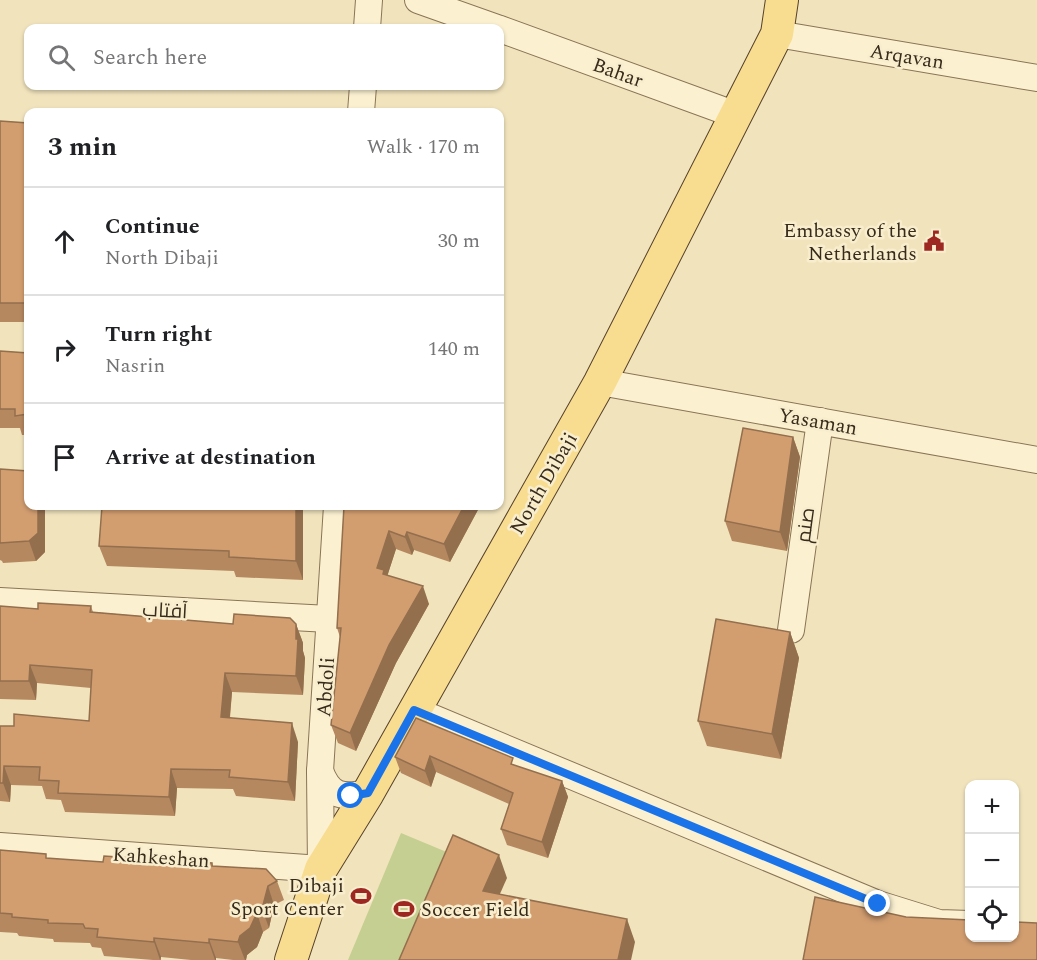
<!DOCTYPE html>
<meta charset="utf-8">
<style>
body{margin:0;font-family:Spectral,Cairo,serif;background:#f2f2f2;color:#202124}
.controls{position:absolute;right:18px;bottom:18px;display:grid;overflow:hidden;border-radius:12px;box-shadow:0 2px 4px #0004}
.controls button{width:54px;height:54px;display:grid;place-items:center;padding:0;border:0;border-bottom:2px solid #e0e0e0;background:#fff;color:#202124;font:30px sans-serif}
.stop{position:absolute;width:18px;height:18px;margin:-14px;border:4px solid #1a73e8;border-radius:50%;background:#fff}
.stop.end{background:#1a73e8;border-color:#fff;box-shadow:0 2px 6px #0008}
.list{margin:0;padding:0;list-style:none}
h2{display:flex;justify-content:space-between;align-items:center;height:78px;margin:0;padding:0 24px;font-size:26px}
h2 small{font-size:20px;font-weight:400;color:#757577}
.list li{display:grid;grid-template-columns:39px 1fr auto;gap:18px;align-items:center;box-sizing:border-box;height:108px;padding:0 24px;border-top:2px solid #e0e0e0}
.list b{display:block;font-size:22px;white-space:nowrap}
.list p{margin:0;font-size:20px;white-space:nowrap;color:#757577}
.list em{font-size:20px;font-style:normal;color:#757577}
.icon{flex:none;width:33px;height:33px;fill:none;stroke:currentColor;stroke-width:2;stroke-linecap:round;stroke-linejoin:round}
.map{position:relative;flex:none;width:1037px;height:960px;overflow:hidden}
.search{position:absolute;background:#fff;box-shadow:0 2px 4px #0004;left:24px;top:24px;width:480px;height:66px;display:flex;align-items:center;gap:15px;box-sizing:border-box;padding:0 21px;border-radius:12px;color:#757577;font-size:22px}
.panel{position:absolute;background:#fff;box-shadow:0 2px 4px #0004;left:24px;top:108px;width:480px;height:402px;border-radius:12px}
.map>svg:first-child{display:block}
.green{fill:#c5cf91}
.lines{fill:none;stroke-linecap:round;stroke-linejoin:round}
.minor-casing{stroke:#8a7455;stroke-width:28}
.major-casing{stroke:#57412a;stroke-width:34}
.minor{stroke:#fbf1d1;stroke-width:26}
.major{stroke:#f8dd91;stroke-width:32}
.wall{fill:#b58860}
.shaded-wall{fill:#936f4e}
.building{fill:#d29e70;stroke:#936f4e;stroke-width:1.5}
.route{stroke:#1a73e8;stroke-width:8}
.labels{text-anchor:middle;stroke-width:5;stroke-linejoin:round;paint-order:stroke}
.street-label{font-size:20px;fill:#382b1b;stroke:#f8eecd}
.poi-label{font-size:20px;fill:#382b1b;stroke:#f8eecd;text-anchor:end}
</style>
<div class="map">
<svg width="1037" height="960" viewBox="0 0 1037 960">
<rect width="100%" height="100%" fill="#f1e4bd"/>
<polygon class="green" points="401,833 461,858 416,960 348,960"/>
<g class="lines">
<g class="minor-casing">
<g id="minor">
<polyline points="418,0 497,28"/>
<polyline points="367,28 369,0"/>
<polyline points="500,29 736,115"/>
<polyline points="777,34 1037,78"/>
<polyline points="361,112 363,86"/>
<polyline points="600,382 1037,460"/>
<polyline points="0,601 329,619"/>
<polyline points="791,630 820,421"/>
<polyline points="414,710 878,904 939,923 970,924"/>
<path d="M320,771c10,26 22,27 48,22"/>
<polyline points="0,846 321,869 320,771 337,506"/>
</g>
</g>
<g class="major-casing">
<polyline id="major" points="291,960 321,869 368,793 600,382 777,34 782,0"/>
</g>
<use href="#minor" class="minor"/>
<use href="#major" class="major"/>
</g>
<g class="wall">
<polygon points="0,121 28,123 28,322 0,322"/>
<polygon points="0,351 28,353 28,435 22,435 20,428 0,428"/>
<polygon points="793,437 800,457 787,551 732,541 725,521"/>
<polygon points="0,469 45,552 36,561 3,563 2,561 0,560"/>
<polygon points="344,506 480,506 450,562 414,550 412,555 396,549 387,576 429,604 396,663 356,751 338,743 331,725 340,637 337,628"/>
<polygon points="303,509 303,580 236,577 234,571 107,566 99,546"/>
<polygon points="0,606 38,609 91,606 93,612 233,624 296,624 303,643 303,651 305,658 303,695 232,692 230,718 298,742 295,801 236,796 233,789 177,788 175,816 65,812 61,800 46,799 42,786 11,785 10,802 0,801 0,726 14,726 89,721 91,688 37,683 36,700 0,699"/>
<polygon points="790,632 799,658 781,759 707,746 698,721"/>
<polygon points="416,718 515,766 562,781 568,797 548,858 507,845 501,829 509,804 436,772 431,787 401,773 395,757"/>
<polygon points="0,850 48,859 103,862 212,863 213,866 277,881 284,900 274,905 269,928 263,932 257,947 247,955 246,960 233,960 216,958 216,960 191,960 161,957 161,960 153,960 104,956 101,948 92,947 90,943 54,942 53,939 19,936 17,933 0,932"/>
</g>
<g class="shaded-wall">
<polygon points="793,437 800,457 787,551 780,532"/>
<polygon points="38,506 45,506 45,552 36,561 29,541"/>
<polygon points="296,506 302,506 303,509 303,580 296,561"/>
<polygon points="464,506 480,506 450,562 444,544"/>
<polygon points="389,531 396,549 387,577 391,588 377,568"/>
<polygon points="407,532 414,550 412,555 405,537"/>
<polygon points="423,586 429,604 396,663 356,751 350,733 389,645"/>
<polygon points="296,624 303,643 303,651 305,658 303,695 296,676"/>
<polygon points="790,632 799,658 781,759 772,734"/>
<polygon points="30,665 37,683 36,700 29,681"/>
<polygon points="225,673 232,692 228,736 221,717"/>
<polygon points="292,723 298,742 295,801 288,782"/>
<polygon points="430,756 436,772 431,787 425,771"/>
<polygon points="4,766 11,785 10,802 3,783"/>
<polygon points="171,769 177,788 175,816 169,797"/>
<polygon points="562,781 568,797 548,858 542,842"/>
<polygon points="499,855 507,878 491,914 483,891"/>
<polygon points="268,886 274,905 269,928 262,909"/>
<polygon points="257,913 263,932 257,947 247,955 246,960 245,960 238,942 240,936"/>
<polygon points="627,919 635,942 631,960 618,960"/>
<polygon points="154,938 161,957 160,960 154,942"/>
<polygon points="209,939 216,958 216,960 215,960 209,943"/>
</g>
<g class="building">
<polygon points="0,121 28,123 28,303 0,303"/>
<polygon points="0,351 28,353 28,414 15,416 15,409 0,409"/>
<polygon points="743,428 793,437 780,532 725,521"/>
<polygon points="0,469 28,471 28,506 38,506 38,533 29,541 0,543"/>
<polygon points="102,506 296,506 296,561 229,557 229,551 99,546"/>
<polygon points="344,506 464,506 444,544 407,532 405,537 389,531 377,568 384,570 383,574 423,586 389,645 350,733 331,725 341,628 337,628"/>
<polygon points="38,603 91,606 90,612 233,624 234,614 290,618 296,624 296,639 298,639 296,676 225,673 221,717 292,723 288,782 229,777 230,770 171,769 169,797 58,793 59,781 39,780 40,767 4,766 3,783 0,783 0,726 14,726 14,714 89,721 92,670 30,665 29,681 0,681 0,606 38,609"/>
<polygon points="716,619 790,632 772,734 698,721"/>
<polygon points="416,718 513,758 511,764 562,781 542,842 501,829 513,793 430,756 425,771 395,757"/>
<polygon points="453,835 499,855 483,891 627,919 618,960 399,960"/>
<polygon points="0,850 46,854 46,858 103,862 104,856 212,863 212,866 266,869 277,881 268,886 262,909 257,913 250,928 240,936 238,942 209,939 209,943 154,938 154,942 97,937 98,929 85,928 83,924 48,923 48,920 12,917 12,914 0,913"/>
<polygon points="815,897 906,917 969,920 969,938 1014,938 1014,922 1037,923 1037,960 803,960"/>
</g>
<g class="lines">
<polyline class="route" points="351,796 368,793 414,710 878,904"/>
</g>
<defs>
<g id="civic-bare" transform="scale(1.62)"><path d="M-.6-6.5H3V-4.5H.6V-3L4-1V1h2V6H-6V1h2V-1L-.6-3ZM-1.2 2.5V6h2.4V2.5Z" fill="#9d2721" stroke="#f8eecd" stroke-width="2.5" paint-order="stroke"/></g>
<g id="stadium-bare" transform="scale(1.62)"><path d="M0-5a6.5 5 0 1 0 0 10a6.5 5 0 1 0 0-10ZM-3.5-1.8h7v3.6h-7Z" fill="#9d2721" stroke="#f8eecd" stroke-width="2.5" paint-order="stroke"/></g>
</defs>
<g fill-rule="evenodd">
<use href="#civic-bare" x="934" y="241"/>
<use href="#stadium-bare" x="361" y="896"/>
<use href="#stadium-bare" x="404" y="909"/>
</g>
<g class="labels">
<g class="street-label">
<text transform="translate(907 56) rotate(9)" y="7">Arqavan</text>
<text transform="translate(618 72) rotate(20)" y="7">Bahar</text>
<text transform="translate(818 421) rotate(10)" y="7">Yasaman</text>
<text transform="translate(543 483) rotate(-60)" y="7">North Dibaji</text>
<text transform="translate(805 525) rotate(-82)" y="7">صنم</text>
<text transform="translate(165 610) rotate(3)" y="7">آفتاب</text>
<text transform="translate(325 687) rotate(-86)" y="7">Abdoli</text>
<text transform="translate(161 857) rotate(4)" y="7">Kahkeshan</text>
</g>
<g class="poi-label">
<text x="917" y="237">Embassy of the<tspan x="917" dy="23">Netherlands</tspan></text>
<text x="344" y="892">Dibaji<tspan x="344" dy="23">Sport Center</tspan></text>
<text x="421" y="916" text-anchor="start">Soccer Field</text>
</g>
</g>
</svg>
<div class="controls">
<button>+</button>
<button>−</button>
<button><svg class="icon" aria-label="locate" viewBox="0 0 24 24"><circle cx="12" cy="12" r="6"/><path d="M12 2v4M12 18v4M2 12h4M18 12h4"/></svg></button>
</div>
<div class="stop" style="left:351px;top:796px"></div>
<div class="stop end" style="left:878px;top:904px"></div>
<div class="search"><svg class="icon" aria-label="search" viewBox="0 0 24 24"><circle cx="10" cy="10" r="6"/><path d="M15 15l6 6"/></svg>Search here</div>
<section class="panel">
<h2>3 min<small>Walk · 170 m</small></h2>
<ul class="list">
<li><svg class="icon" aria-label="ahead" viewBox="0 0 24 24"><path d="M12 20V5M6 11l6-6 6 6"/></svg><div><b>Continue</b><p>North Dibaji</p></div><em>30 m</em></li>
<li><svg class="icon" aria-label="right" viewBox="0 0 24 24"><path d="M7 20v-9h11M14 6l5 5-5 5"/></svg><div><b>Turn right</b><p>Nasrin</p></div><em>140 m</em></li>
<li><svg class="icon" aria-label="arrive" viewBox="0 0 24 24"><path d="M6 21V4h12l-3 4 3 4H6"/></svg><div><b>Arrive at destination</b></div></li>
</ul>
</section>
</div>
